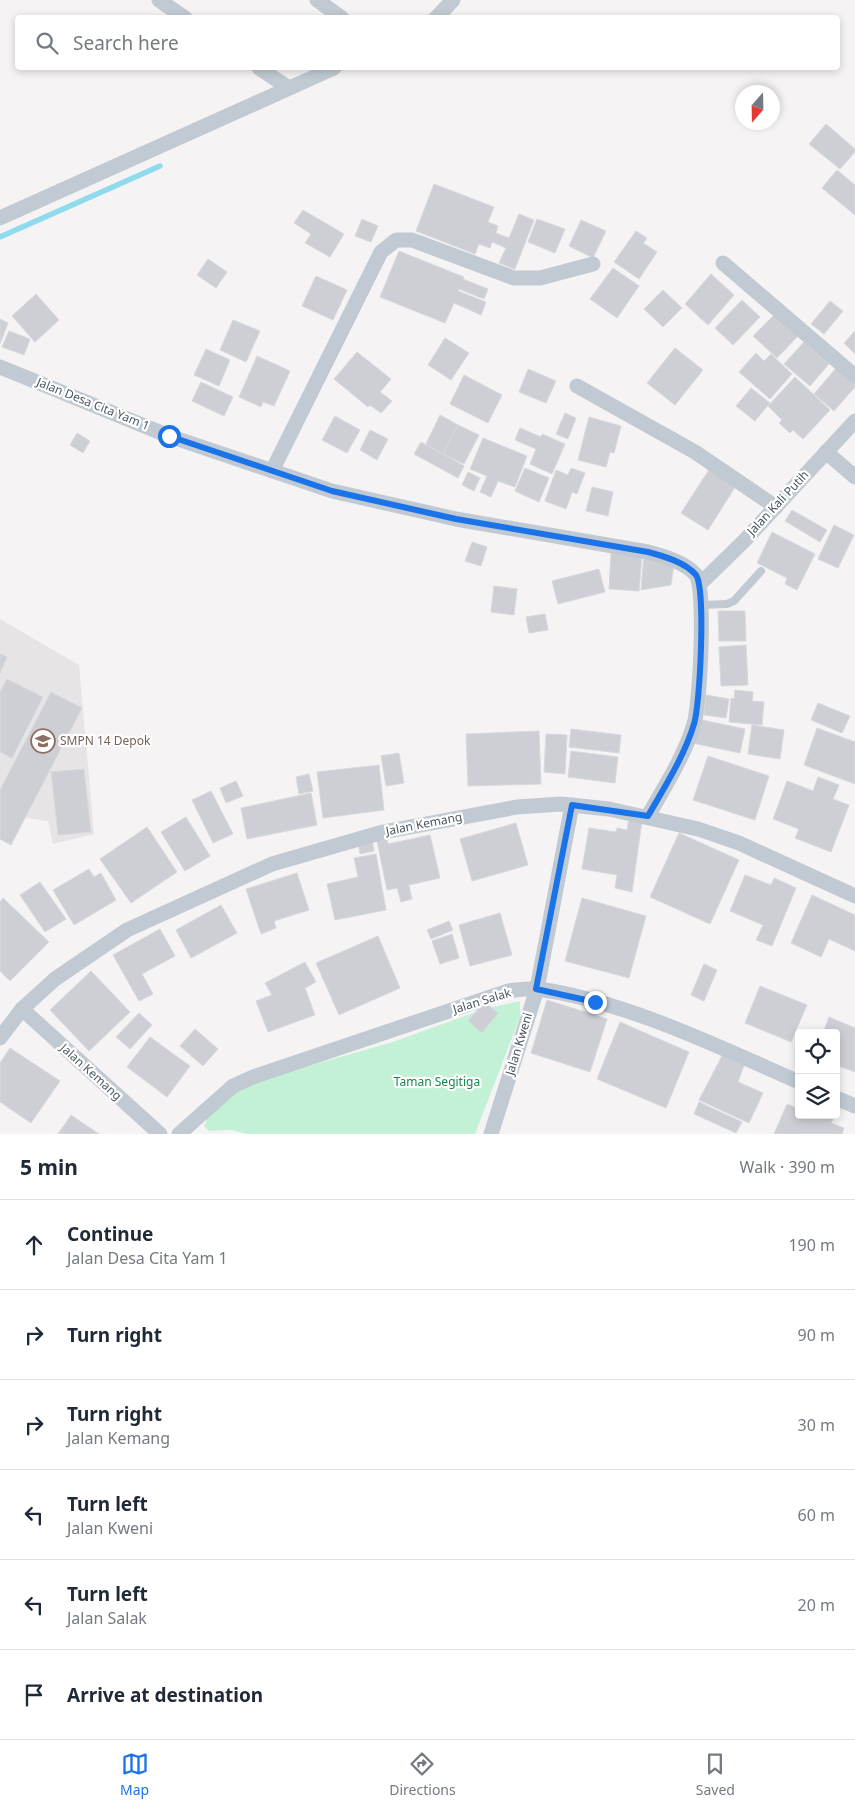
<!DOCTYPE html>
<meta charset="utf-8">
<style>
body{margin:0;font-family:"Noto Sans",sans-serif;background:#f2f2f3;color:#1f2937}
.controls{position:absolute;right:15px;bottom:15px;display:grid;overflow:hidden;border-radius:5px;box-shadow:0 2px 8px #0003}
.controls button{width:45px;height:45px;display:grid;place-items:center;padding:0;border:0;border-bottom:1px solid #e0e1e3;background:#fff;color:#1f2937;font:25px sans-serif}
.compass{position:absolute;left:735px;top:85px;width:45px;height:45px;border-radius:50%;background:#fff;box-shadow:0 2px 8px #0003;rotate:200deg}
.stop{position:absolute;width:15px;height:15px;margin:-11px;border:4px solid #1a73e8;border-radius:50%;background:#fff}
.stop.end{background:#1a73e8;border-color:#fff;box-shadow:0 1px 5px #0008}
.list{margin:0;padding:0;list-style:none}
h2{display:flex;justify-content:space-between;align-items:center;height:65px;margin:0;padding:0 20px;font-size:21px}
h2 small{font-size:16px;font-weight:400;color:#747a83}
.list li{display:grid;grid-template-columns:32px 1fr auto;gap:15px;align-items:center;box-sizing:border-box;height:90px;padding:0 20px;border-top:1px solid #e0e1e3}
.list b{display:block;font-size:19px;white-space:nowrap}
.list p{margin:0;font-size:16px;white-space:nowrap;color:#747a83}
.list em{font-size:16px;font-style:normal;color:#747a83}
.icon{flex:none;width:28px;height:28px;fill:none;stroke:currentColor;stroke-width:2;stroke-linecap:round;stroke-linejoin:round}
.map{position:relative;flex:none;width:855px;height:1134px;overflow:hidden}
.search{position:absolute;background:#fff;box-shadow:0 2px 8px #0003;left:15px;right:15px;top:15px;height:55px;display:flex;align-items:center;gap:12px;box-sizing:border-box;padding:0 18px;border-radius:5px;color:#747a83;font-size:19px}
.sheet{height:605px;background:#fff}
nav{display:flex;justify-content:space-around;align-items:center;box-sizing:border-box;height:70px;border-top:1px solid #e0e1e3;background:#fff;font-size:14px;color:#747a83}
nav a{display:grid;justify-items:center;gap:2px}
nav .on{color:#1a73e8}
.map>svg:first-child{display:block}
.education{fill:#e6e4e5}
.green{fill:#c3f1d5}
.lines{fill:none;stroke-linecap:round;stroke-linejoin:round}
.stream{stroke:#90daee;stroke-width:5.5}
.building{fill:#cdcfd5;stroke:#d7d9de}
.service{stroke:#c1cad2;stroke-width:8}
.minor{stroke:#c1cad2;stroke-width:15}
.route{stroke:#1a73e8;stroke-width:6}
.labels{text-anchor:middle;stroke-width:4.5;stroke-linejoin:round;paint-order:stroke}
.street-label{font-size:12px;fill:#4a5661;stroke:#fff}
.education-label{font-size:12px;fill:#785e54;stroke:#fff;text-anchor:start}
.park-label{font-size:12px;fill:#17864f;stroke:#fff}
</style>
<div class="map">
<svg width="855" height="1134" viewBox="0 0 855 1134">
<rect width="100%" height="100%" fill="#f5f3f3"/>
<polygon class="education" points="0,619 79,665 94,834 53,844 48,821 25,818 11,845 0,839"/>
<polygon class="green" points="520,1001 520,1017 475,1134 247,1134 231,1130 209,1131 204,1126 208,1117 242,1085 393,1042 484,1009"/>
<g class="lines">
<polyline class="stream" points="0,237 160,166"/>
</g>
<g class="building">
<polygon points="826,124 855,149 855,152 840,169 809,144"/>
<polygon points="837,170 855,185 855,215 822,188"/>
<polygon points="434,184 494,207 488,222 498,226 496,233 509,238 519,214 534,220 515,269 499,263 506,248 492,242 490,248 479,244 475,254 416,231"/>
<polygon points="303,210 344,234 330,257 305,243 311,234 294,223"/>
<polygon points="362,219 378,226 371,242 355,236"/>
<polygon points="537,219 565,229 555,253 528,242"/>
<polygon points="581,220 606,231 593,258 569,246"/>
<polygon points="636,231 647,238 643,243 657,252 639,279 614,262"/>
<polygon points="399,251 464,277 463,279 488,289 484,299 459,289 458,291 486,302 481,315 454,303 445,323 380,297"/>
<polygon points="208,259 227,272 216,288 197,275"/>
<polygon points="613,268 639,286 617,318 590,299"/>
<polygon points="711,274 734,295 708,325 685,304"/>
<polygon points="316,276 347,290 333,320 302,306"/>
<polygon points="663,290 682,308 663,327 644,309"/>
<polygon points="36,294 59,320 35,342 12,316"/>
<polygon points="742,300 760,317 733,345 715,328"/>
<polygon points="830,301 843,311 824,334 811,324"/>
<polygon points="775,314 798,336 777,358 753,336"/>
<polygon points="0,319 8,323 0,344"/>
<polygon points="233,320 260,331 246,362 220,350"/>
<polygon points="9,331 30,339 24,355 2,347"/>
<polygon points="855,331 855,354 844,343"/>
<polygon points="445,338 469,353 451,380 428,365"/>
<polygon points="804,342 829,364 810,386 784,364"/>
<polygon points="675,348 703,370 675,405 647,383"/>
<polygon points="206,349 230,360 219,386 194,375"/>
<polygon points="357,352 391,379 380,392 392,401 381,413 370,405 368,407 334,379"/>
<polygon points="756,353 764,361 771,354 792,374 770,399 739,372"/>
<polygon points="257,356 290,371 274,406 263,402 261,407 239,397"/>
<polygon points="837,367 855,383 855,387 834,411 814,394"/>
<polygon points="528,369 556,381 546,403 519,392"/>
<polygon points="464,375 502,395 488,423 450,404"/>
<polygon points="795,377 830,410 803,439 793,430 790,433 779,423 782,420 768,406"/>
<polygon points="201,382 233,397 224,416 192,401"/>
<polygon points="751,388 770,403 755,421 736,406"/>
<polygon points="565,413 576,418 568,439 556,434"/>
<polygon points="440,415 458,425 443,454 426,444"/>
<polygon points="335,416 360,430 347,453 322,440"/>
<polygon points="589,417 621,426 614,453 610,452 606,467 578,460"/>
<polygon points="458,425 479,435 464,464 443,454"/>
<polygon points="520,428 541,437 542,434 565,444 552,474 530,464 536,449 515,440"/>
<polygon points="370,430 388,439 377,460 360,450"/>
<polygon points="77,433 90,441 83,453 70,445"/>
<polygon points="483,438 527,456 515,487 498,481 491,497 480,492 487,476 470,469"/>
<polygon points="421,442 464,466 458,478 414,454"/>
<polygon points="712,465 739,481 708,530 681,513"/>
<polygon points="525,468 549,478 539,502 515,491"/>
<polygon points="571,468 585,473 577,494 572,492 566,509 545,501 556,470 568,475"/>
<polygon points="468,472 480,478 474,491 462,485"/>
<polygon points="592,487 613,492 608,516 586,511"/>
<polygon points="792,510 827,530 820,542 785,521"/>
<polygon points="834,525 854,535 838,568 818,559"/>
<polygon points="772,532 815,554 797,590 785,584 787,578 757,563"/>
<polygon points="472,542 487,547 481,566 465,561"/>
<polygon points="611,553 642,555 639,591 609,589"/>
<polygon points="644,555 674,564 671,585 641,590"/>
<polygon points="599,569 605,592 558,604 552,581"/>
<polygon points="494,586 517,589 514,615 491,612"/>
<polygon points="718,611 745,611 746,641 719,641"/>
<polygon points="545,614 548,630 529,633 526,617"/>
<polygon points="746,645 748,685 721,686 719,647"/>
<polygon points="0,654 7,657 0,673"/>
<polygon points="7,679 43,697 12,758 0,752 0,692"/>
<polygon points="735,690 753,692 752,701 764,702 762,725 729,722 731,698 734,699"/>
<polygon points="51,692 82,708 11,845 0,839 0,790"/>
<polygon points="706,695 729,699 726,718 704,715"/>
<polygon points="818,703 850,716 842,733 811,720"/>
<polygon points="697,719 745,729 740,753 692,743"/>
<polygon points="752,725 784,730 780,759 748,754"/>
<polygon points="817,728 855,742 855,784 804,765"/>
<polygon points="571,729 621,735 619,753 569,747"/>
<polygon points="539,731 541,784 468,786 466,734"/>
<polygon points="546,734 567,735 565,774 544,772"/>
<polygon points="571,751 618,757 615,783 568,777"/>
<polygon points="399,753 404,783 386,786 381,756"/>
<polygon points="708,756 769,776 755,820 693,800"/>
<polygon points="379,765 384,810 323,818 317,772"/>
<polygon points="84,769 91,832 58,835 51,772"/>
<polygon points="309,774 313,791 299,794 296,777"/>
<polygon points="818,777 839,785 833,799 849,805 831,852 795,838 799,829 773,819 787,781 813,791"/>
<polygon points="236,781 243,796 226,803 220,788"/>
<polygon points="211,791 233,834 213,843 192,800"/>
<polygon points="311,793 317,825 247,839 241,808"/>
<polygon points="186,817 210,856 185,871 161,832"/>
<polygon points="629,819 642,821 632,892 615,888 617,875 582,869 589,828 616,832 617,828 627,830"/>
<polygon points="516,823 528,865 472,881 460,839"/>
<polygon points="147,827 177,872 131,903 100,859"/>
<polygon points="679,833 739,860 710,924 650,897"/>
<polygon points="430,835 440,878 409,885 412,899 401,902 397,888 387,890 377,841 387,839 388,844"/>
<polygon points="372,839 374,851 360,854 358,842"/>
<polygon points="376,854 386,910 335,920 327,884 358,877 354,858"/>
<polygon points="89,869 94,877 101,873 116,900 74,925 53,890"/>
<polygon points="297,873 309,910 274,921 276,928 261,934 246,889"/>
<polygon points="745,875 771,885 774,878 796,888 772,946 756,940 763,925 730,911"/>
<polygon points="40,882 66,919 45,932 20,895"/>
<polygon points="812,895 855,915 855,951 829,939 821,957 791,943"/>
<polygon points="3,898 49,942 10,981 0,971 0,902"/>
<polygon points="582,898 646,916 629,978 565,961"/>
<polygon points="221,905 237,933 191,958 176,930"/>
<polygon points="500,913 512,955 470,966 459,925"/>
<polygon points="449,921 453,930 431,939 427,930"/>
<polygon points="160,929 175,956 142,974 153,994 139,1001 113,955"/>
<polygon points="452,934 459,958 440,964 432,941"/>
<polygon points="378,936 400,988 339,1015 316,963"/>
<polygon points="305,962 316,982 305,988 315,1015 268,1032 256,1001 272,995 265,983"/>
<polygon points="704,964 717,970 704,1001 691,995"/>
<polygon points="91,971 130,1012 89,1051 50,1010"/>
<polygon points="760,986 807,1005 791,1042 745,1023"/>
<polygon points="547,1000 607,1019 590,1072 531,1053"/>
<polygon points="484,1002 498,1013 482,1033 468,1021"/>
<polygon points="139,1013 152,1025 130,1049 116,1037"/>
<polygon points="829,1017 855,1028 855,1072 836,1065 836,1033 823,1033"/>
<polygon points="620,1022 689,1052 666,1108 597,1079"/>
<polygon points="195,1029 218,1049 203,1066 180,1046"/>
<polygon points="150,1037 190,1066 167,1097 127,1067"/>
<polygon points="10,1048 60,1081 31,1123 0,1102 0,1063"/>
<polygon points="722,1056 744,1065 738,1082 763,1093 749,1123 699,1100"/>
<polygon points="699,1102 742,1122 736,1133 694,1114"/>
<polygon points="787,1104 799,1109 799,1115 835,1115 831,1123 844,1128 842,1134 774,1134"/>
<polygon points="71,1115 99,1134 58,1134"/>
</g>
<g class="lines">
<polyline class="service" points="702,605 727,604 734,601 761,571"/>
<g class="minor">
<polyline points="159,0 185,18"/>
<polyline points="317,0 342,18"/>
<polyline points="436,18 453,0"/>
<polyline points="259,68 289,88"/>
<polyline points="0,218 334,68"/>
<polyline points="723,263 855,376"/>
<path d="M0,367l169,69 163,55 124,28 192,33c15,4 37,10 48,23 10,14 4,130 -2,149 -10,33 -29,62 -46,92"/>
<polyline points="577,386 695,452 776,507"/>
<polyline points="826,452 855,477"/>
<polyline points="272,471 381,252 396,240 412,240 514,278 540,278 593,264"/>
<polyline points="700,584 745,540 855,421"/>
<polyline points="22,1009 160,1134"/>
<polyline points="0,1038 22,1009 55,979 127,930 272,864 383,832 517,807 561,804 609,809 698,829 739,843 855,896"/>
<polyline points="836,1098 855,1106"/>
<path d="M179,1134l54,-48 20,-9 255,-86c9,-1 20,-3 30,-2 87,12 181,58 261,93"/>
<polyline points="491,1134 537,989 572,805"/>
</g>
</g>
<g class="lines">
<path class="route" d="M169,436l163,55 124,28 192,33c15,4 37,10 48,23 10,14 4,130 -2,149 -10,33 -29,62 -46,92l-76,-11 -36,184 59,13"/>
</g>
<defs>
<g id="school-ring" transform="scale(1.25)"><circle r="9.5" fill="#fff" stroke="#8d6e63" stroke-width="1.5"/><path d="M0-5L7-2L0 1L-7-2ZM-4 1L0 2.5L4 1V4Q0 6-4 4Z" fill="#8d6e63"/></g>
</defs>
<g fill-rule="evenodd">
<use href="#school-ring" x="43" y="741"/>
</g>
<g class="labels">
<g class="street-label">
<text transform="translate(93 404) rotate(22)" y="4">Jalan Desa Cita Yam 1</text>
<text transform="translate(778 503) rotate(-47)" y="4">Jalan Kali Putih</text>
<text transform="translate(424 824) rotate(-11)" y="4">Jalan Kemang</text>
<text transform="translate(482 1001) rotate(-17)" y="4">Jalan Salak</text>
<text transform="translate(519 1044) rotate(-73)" y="4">Jalan Kweni</text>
<text transform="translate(91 1072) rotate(42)" y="4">Jalan Kemang</text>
</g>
<g class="education-label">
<text x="60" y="745">SMPN 14 Depok</text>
</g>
<g class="park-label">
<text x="437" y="1086">Taman Segitiga</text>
</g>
</g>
</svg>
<div class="controls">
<button><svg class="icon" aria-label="locate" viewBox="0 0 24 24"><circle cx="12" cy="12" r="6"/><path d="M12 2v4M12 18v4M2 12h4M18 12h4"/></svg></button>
<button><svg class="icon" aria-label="layers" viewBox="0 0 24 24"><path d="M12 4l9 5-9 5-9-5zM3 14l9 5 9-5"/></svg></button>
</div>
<svg class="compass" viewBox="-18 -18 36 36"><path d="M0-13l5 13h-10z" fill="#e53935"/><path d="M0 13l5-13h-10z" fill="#747a83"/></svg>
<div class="stop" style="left:169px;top:436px"></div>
<div class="stop end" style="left:595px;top:1002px"></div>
<div class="search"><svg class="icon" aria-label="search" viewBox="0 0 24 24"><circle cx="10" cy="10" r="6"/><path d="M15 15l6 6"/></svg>Search here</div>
</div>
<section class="sheet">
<h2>5 min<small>Walk · 390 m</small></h2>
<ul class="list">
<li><svg class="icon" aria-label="ahead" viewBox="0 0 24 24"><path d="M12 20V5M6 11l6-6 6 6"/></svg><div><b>Continue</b><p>Jalan Desa Cita Yam 1</p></div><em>190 m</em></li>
<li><svg class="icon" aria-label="right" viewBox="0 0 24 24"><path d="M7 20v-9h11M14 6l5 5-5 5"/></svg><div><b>Turn right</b></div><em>90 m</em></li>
<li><svg class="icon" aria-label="right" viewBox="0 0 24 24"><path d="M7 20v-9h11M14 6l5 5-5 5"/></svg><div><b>Turn right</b><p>Jalan Kemang</p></div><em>30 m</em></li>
<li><svg class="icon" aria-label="left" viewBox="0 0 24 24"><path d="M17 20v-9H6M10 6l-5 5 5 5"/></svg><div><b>Turn left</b><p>Jalan Kweni</p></div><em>60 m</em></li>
<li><svg class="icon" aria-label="left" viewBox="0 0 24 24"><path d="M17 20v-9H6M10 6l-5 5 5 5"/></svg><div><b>Turn left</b><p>Jalan Salak</p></div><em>20 m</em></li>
<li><svg class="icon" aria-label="arrive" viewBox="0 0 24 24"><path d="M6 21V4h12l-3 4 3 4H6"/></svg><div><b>Arrive at destination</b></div></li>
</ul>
</section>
<nav>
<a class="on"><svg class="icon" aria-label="map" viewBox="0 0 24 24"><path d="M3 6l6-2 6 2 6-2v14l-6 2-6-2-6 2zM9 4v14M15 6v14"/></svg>Map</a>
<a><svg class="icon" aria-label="directions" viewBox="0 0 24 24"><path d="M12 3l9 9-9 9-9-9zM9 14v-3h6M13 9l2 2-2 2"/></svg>Directions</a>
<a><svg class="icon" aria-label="saved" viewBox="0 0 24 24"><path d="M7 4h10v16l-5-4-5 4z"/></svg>Saved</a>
</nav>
